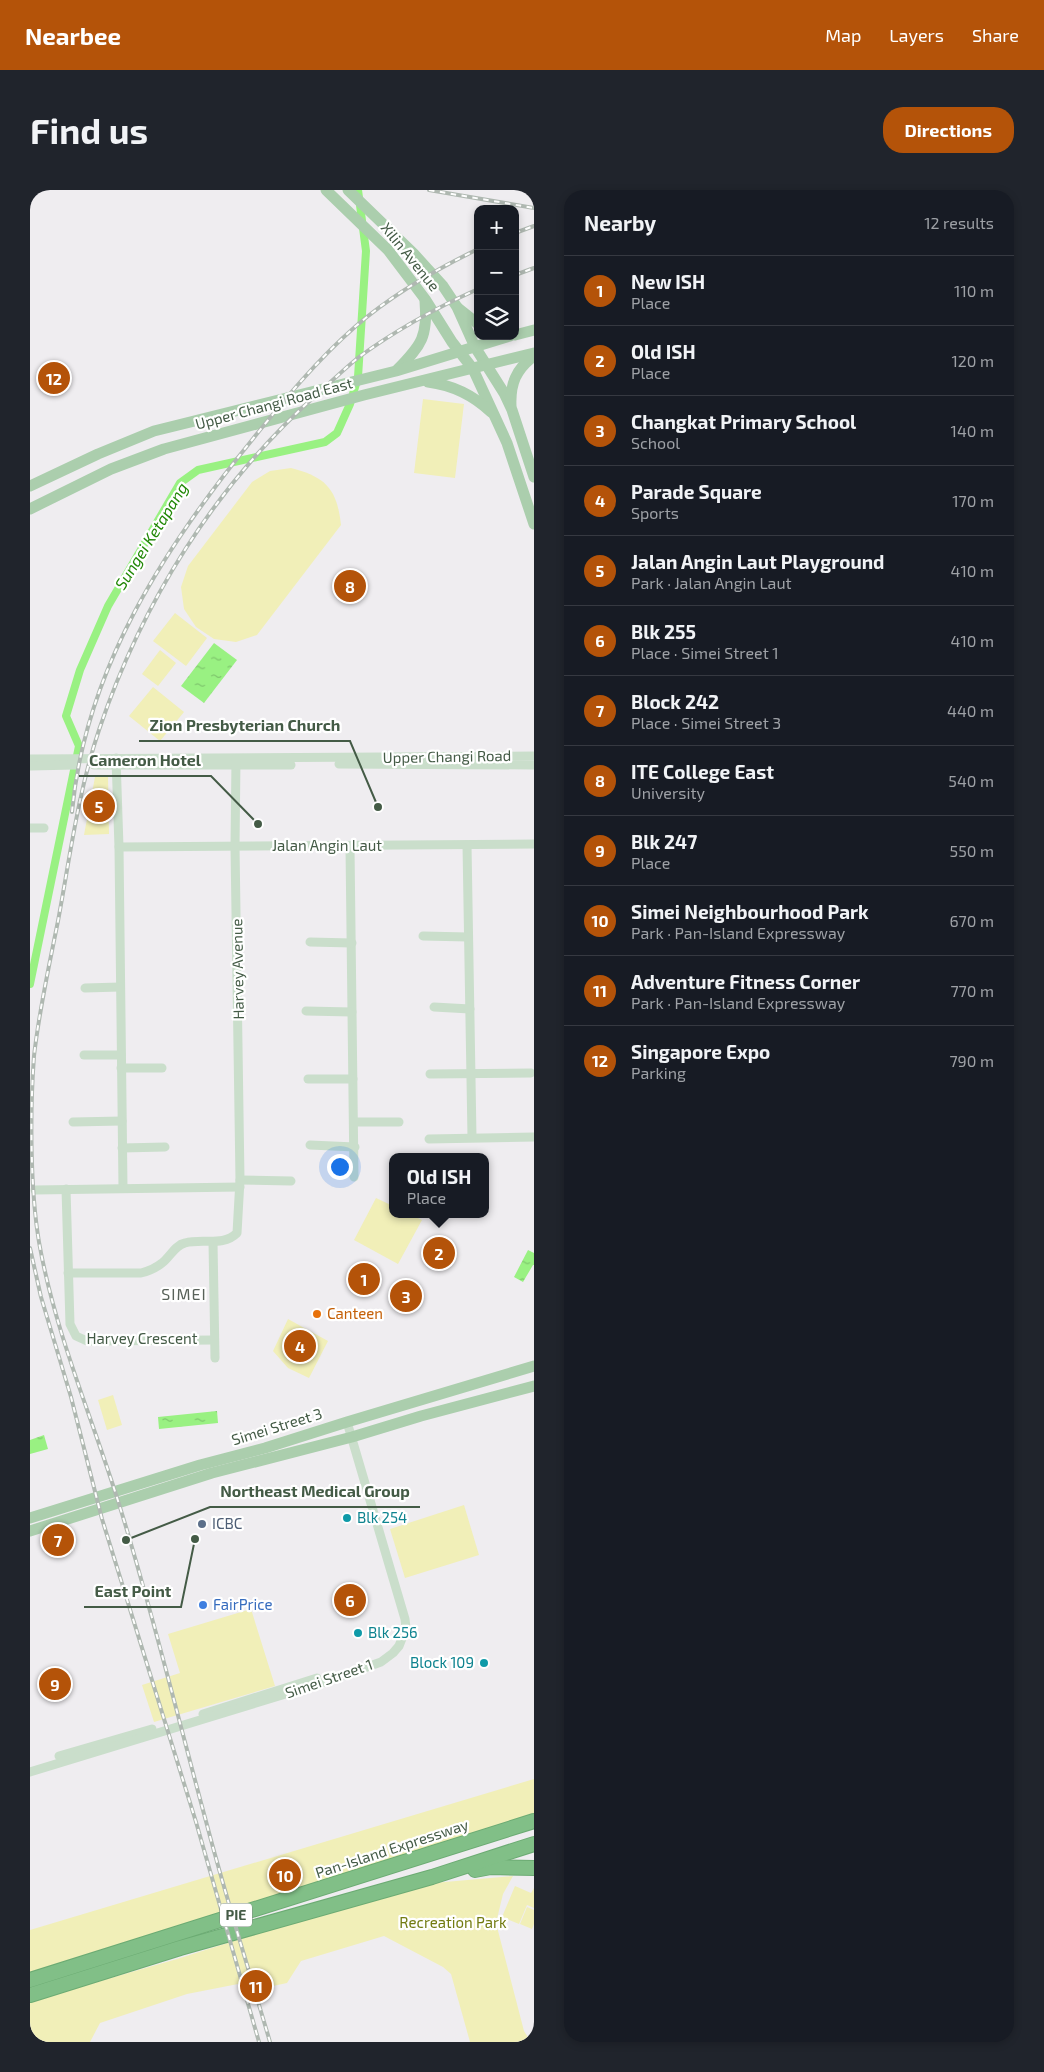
<!DOCTYPE html>
<meta charset="utf-8">
<style>
body{margin:0;font-family:"Exo 2",sans-serif;background:#20242c;color:#f1f3f6}
.controls{position:absolute;right:15px;top:15px;display:grid;overflow:hidden;border-radius:10px;box-shadow:0 2px 8px #0003}
.controls button{width:45px;height:45px;display:grid;place-items:center;padding:0;border:0;border-bottom:1px solid #363941;background:#171b24;color:#f1f3f6;font:25px sans-serif}
.you{position:absolute;left:309px;top:976px;width:18px;height:18px;margin:-12px;border:4px solid #fff;border-radius:50%;background:#1a73e8;box-shadow:0 0 0 8px #1a73e833}
.badge{display:grid;place-items:center;width:32px;height:32px;border-radius:50%;background:#b45309;color:#fff;font-size:16px;font-weight:700}
.pin{position:absolute;translate:-50% -50%;border:2px solid #fff;box-shadow:0 1px 5px #0006}
.popup{position:absolute;left:359px;top:963px;width:100px;height:65px;box-sizing:border-box;display:grid;place-content:center;border-radius:10px;background:#171b24;filter:drop-shadow(0 1px 4px #0005);font-size:16px;white-space:nowrap;color:#9ea1a6}
.popup b{font-size:19px;color:#f1f3f6}
.popup::after{content:'';position:absolute;left:50%;top:100%;margin-left:-10px;border:10px solid transparent;border-top-color:#171b24}
.list{margin:0;padding:0;list-style:none}
h2{display:flex;justify-content:space-between;align-items:center;height:65px;margin:0;padding:0 20px;font-size:21px}
h2 small{font-size:16px;font-weight:400;color:#9ea1a6}
.list li{display:grid;grid-template-columns:32px 1fr auto;gap:15px;align-items:center;box-sizing:border-box;height:70px;padding:0 20px;border-top:1px solid #363941}
.list b{display:block;font-size:19px;white-space:nowrap}
.list p{margin:0;font-size:16px;white-space:nowrap;color:#9ea1a6}
.list em{font-size:16px;font-style:normal;color:#9ea1a6}
.icon{flex:none;width:28px;height:28px;fill:none;stroke:currentColor;stroke-width:2;stroke-linecap:round;stroke-linejoin:round}
.map{position:relative;flex:none;width:504px;height:1852px;overflow:hidden;border-radius:20px}
header{display:flex;align-items:center;gap:30px;box-sizing:border-box;height:70px;padding:0 25px;background:#b45309;color:#fff}
header strong{font-size:24px}
nav{display:flex;gap:28px;margin-inline-start:auto;font-size:18px}
.intro{display:flex;align-items:center;justify-content:space-between;box-sizing:border-box;height:120px;padding:0 30px}
h1{margin:0;font-size:35px}
.button{padding:12px 22px;border-radius:20px;background:#b45309;color:#fff;font-size:18px;font-weight:700}
main{display:flex;gap:30px;padding:0 30px}
aside{flex:1;background:#171b24;border-radius:20px;box-shadow:0 2px 8px #0003}
.map>svg:first-child{display:block}
.green{fill:#f1efb8}
.water{fill:url(#water-ripples)}
.lines{fill:none;stroke-linecap:round;stroke-linejoin:round}
.canal{stroke:#99f182;stroke-width:8}
.highway-casing{stroke:#6cab73;stroke-width:16}
.minor{stroke:#cadecb;stroke-width:9}
.major{stroke:#abcead;stroke-width:11}
.highway{stroke:#81bf87;stroke-width:14}
.rail-casing{stroke:#afb8b1;stroke-width:4}
.rail{stroke:#fff;stroke-width:2;stroke-dasharray:5.5;stroke-linecap:butt}
.food-dot{fill:#e8710a;stroke:#fff;stroke-width:2}
.culture-dot{fill:#0f9aa8;stroke:#fff;stroke-width:2}
.service-dot{fill:#5c6f8a;stroke:#fff;stroke-width:2}
.shop-dot{fill:#3f7fe0;stroke:#fff;stroke-width:2}
.labels{text-anchor:middle;stroke-width:4.5;stroke-linejoin:round;paint-order:stroke}
.shield{fill:#fff;stroke:#7c8c7e;stroke-width:1}
.shield-label{font-size:14px;font-weight:bold;fill:#445b46}
.street-label{font-size:15px;fill:#445b46;stroke:#fff}
.food-label{font-size:15px;fill:#c56008;stroke:#fff;text-anchor:start}
.culture-label{font-size:15px;fill:#0d838f;stroke:#fff;text-anchor:start}
.service-label{font-size:15px;fill:#4e5e75;stroke:#fff;text-anchor:start}
.shop-label{font-size:15px;fill:#366cbe;stroke:#fff;text-anchor:start}
.park-label{font-size:15px;fill:#727b11;stroke:#fff}
.water-label{font-size:16px;font-style:italic;fill:#228807;stroke:#fff}
.neighbourhood-label{font-size:16px;letter-spacing:1px;fill:#59625a;stroke:#fff}
.leader{fill:none;stroke:#445b46;stroke-width:2}
.callout-dot{fill:#445b46;stroke:#fff;stroke-width:2}
.callout-label{font-size:16px;text-anchor:middle;font-weight:bold;fill:#445b46;stroke:#fff;stroke-width:4.5;stroke-linejoin:round;paint-order:stroke}
</style>
<header>
<strong>Nearbee</strong>
<nav><a>Map</a><a>Layers</a><a>Share</a></nav>
</header>
<div class="intro"><h1>Find us</h1><a class="button">Directions</a></div>
<main>
<div class="map">
<svg width="504" height="1852" viewBox="0 0 504 1852">
<defs>
<pattern id="water-ripples" width="26" height="14" patternUnits="userSpaceOnUse" patternTransform="scale(1.25)"><rect width="26" height="14" fill="#99f182"/><path d="M2 4q2-2 4 0t4 0M15 11q2-2 4 0t4 0" fill="none" stroke="#7ec66c"/></pattern>
</defs>
<rect width="100%" height="100%" fill="#efedf0"/>
<g class="green">
<polygon points="393,209 434,214 425,288 384,283"/>
<path d="M261,278c35,9 46,21 50,57l-84,110 -21,7 -22,-3 -18,-12 -12,-18 -3,-22 7,-21 64,-84 18,-11z"/>
<polygon points="145,423 177,448 156,476 123,451"/>
<polygon points="130,460 146,473 128,496 112,484"/>
<polygon points="123,497 154,522 130,551 99,526"/>
<polygon points="78,586 79,644 54,645 65,587"/>
<polygon points="346,1008 363,1016 363,1024 380,1024 392,1030 368,1074 324,1050"/>
<polygon points="258,1129 298,1151 279,1188 258,1178 243,1161"/>
<polygon points="83,1205 92,1235 77,1240 68,1210"/>
<polygon points="434,1315 449,1365 375,1388 360,1339"/>
<polygon points="221,1419 245,1496 124,1532 112,1495 150,1483 138,1444"/>
<polygon points="504,1589 504,1630 0,1787 0,1740"/>
<polygon points="483,1686 473,1704 466,1733 494,1841 501,1852 440,1852 421,1784 413,1777 354,1746 271,1771 257,1793 229,1799 231,1812 222,1814 216,1795 208,1794 157,1804 70,1833 60,1852 0,1852 0,1811 147,1769 381,1695"/>
<polygon points="485,1696 501,1703 504,1698 504,1718 497,1715 489,1734 472,1727"/>
<polygon points="497,1717 504,1720 504,1734 502,1739 490,1734"/>
</g>
<g class="water">
<polygon points="184,453 207,470 174,513 151,496"/>
<polygon points="498,1060 504,1063 504,1075 503,1075 493,1092 484,1087"/>
<polygon points="187,1221 188,1233 129,1239 128,1227"/>
<polygon points="14,1245 18,1259 0,1264 0,1250"/>
</g>
<g class="lines">
<polyline class="canal" points="0,794 49,556 36,526 50,480 78,416 150,293 168,280 295,252 307,243 320,214 328,187 336,61 328,0"/>
<g class="highway-casing">
<g id="highway">
<polyline points="445,1680 461,1677 504,1678"/>
<polyline points="0,1790 504,1631"/>
<polyline points="0,1805 150,1758 402,1687 504,1654"/>
</g>
</g>
<g class="minor">
<polyline points="86,568 89,657 93,998"/>
<polyline points="0,569 504,566"/>
<polyline points="309,574 504,575"/>
<polyline points="64,575 261,575"/>
<polyline points="0,576 46,575"/>
<polyline points="0,638 14,638"/>
<polyline points="437,655 442,947"/>
<polyline points="89,657 504,654"/>
<polyline points="320,657 324,987"/>
<polyline points="393,746 438,747"/>
<polyline points="280,752 322,753"/>
<polyline points="55,798 90,797"/>
<polyline points="404,817 440,819"/>
<polyline points="276,821 322,822"/>
<polyline points="54,865 91,865"/>
<polyline points="91,878 132,878"/>
<polyline points="400,884 501,883"/>
<polyline points="278,889 323,889"/>
<polyline points="43,932 92,931"/>
<polyline points="324,932 369,932"/>
<polyline points="399,949 504,947"/>
<polyline points="280,955 325,957"/>
<polyline points="92,958 135,957"/>
<polyline points="210,990 261,991"/>
<polyline points="36,999 40,1134 46,1146 57,1151 184,1150"/>
<polyline points="5,1000 210,997"/>
<polyline points="183,1052 185,1168"/>
<path d="M38,1083h73c8,-2 15,-5 21,-10 8,-6 13,-18 23,-20 18,-5 38,4 52,-10l3,-53 -5,-334 1,-87"/>
<polyline points="173,1524 287,1488"/>
<polyline points="29,1566 122,1539"/>
<polyline points="0,1582 295,1492 351,1472 363,1463 369,1456 376,1438 375,1429 317,1232"/>
</g>
<g class="major">
<polyline points="296,0 358,60 395,109 422,152 443,179 477,253 504,334"/>
<polyline points="318,0 384,64 413,96 427,117 445,157 474,203 482,220 504,287"/>
<polyline points="428,118 448,134"/>
<polyline points="485,145 504,140"/>
<path d="M367,180c25,-25 31,-34 28,-69"/>
<path d="M398,192c24,3 45,13 63,30"/>
<path d="M481,216c-1,-22 5,-37 23,-50"/>
<polyline points="0,296 68,264 124,241 366,181 480,146"/>
<polyline points="0,319 81,279 134,259 334,205 504,163"/>
<polyline points="0,1328 170,1275 235,1258 317,1232 504,1176"/>
<polyline points="0,1341 182,1283 322,1247 391,1226 504,1196"/>
</g>
<use href="#highway" class="highway"/>
<g class="rail-casing">
<g id="rail">
<polyline points="399,0 504,18"/>
<polyline points="485,43 504,36"/>
<polyline points="485,85 504,78"/>
<path d="M42,622c13,-142 92,-264 180,-372 32,-40 65,-80 104,-114 37,-32 79,-56 122,-77"/>
<polyline points="0,1058 11,1107 41,1207 72,1329 166,1632 229,1852"/>
<path d="M240,1852c-21,-72 -44,-144 -63,-217 -29,-107 -55,-215 -88,-321 -27,-87 -64,-171 -80,-262 -9,-53 -9,-132 -5,-186 5,-45 15,-90 24,-135 12,-64 20,-129 41,-191 43,-128 116,-244 216,-334 15,-13 29,-27 44,-39 37,-27 77,-49 119,-68"/>
</g>
</g>
<use href="#rail" class="rail"/>
</g>
<circle class="food-dot" cx="287" cy="1124" r="5"/>
<g class="culture-dot">
<circle cx="317" cy="1328" r="5"/>
<circle cx="328" cy="1443" r="5"/>
<circle cx="454" cy="1473" r="5"/>
</g>
<circle class="service-dot" cx="172" cy="1334" r="5"/>
<circle class="shop-dot" cx="173" cy="1415" r="5"/>
<g class="labels">
<rect class="shield" x="190" y="1713.5" width="32" height="23" rx="4"/>
<g class="shield-label">
<text x="206" y="1730">PIE</text>
</g>
<g class="street-label">
<text transform="translate(380 67) rotate(51)" y="5">Xilin Avenue</text>
<text transform="translate(244 214) rotate(-15)" y="5">Upper Changi Road East</text>
<text transform="translate(417 567) rotate(-1)" y="5">Upper Changi Road</text>
<text x="297" y="661">Jalan Angin Laut</text>
<text transform="translate(208 779) rotate(-91)" y="5">Harvey Avenue</text>
<text x="112" y="1154">Harvey Crescent</text>
<text transform="translate(247 1237) rotate(-17)" y="5">Simei Street 3</text>
<text transform="translate(299 1489) rotate(-19)" y="5">Simei Street 1</text>
<text transform="translate(362 1659) rotate(-18)" y="5">Pan-Island Expressway</text>
</g>
<g class="food-label">
<text x="297" y="1129">Canteen</text>
</g>
<g class="culture-label">
<text x="327" y="1333">Blk 254</text>
<text x="338" y="1448">Blk 256</text>
<text x="444" y="1478" text-anchor="end">Block 109</text>
</g>
<g class="service-label">
<text x="182" y="1339">ICBC</text>
</g>
<g class="shop-label">
<text x="183" y="1420">FairPrice</text>
</g>
<g class="park-label">
<text x="423" y="1738">Recreation Park</text>
</g>
<g class="water-label">
<text transform="translate(121 346) rotate(-58)" y="6">Sungei Ketapang</text>
</g>
<g class="neighbourhood-label">
<text x="154" y="1110">SIMEI</text>
</g>
</g>
<path class="leader" d="M348 617L320 551H109M228 634L181 586H49M96 1350L180 1317H390M165 1349L151 1417H54"/>
<g class="callout-dot">
<circle cx="348" cy="617" r="5"/>
<circle cx="228" cy="634" r="5"/>
<circle cx="96" cy="1350" r="5"/>
<circle cx="165" cy="1349" r="5"/>
</g>
<g class="callout-label">
<text x="215" y="541">Zion Presbyterian Church</text>
<text x="115" y="576">Cameron Hotel</text>
<text x="285" y="1307">Northeast Medical Group</text>
<text x="103" y="1407">East Point</text>
</g>
</svg>
<div class="controls">
<button>+</button>
<button>−</button>
<button><svg class="icon" aria-label="layers" viewBox="0 0 24 24"><path d="M12 4l9 5-9 5-9-5zM3 14l9 5 9-5"/></svg></button>
</div>
<div class="you"></div>
<div class="pin badge" style="left:334px;top:1089px">1</div>
<div class="pin badge" style="left:409px;top:1063px">2</div>
<div class="popup"><b>Old ISH</b>Place</div>
<div class="pin badge" style="left:376px;top:1106px">3</div>
<div class="pin badge" style="left:270px;top:1156px">4</div>
<div class="pin badge" style="left:69px;top:616px">5</div>
<div class="pin badge" style="left:320px;top:1410px">6</div>
<div class="pin badge" style="left:28px;top:1350px">7</div>
<div class="pin badge" style="left:320px;top:396px">8</div>
<div class="pin badge" style="left:25px;top:1494px">9</div>
<div class="pin badge" style="left:255px;top:1685px">10</div>
<div class="pin badge" style="left:226px;top:1796px">11</div>
<div class="pin badge" style="left:24px;top:188px">12</div>
</div>
<aside>
<h2>Nearby<small>12 results</small></h2>
<ul class="list">
<li><span class="badge">1</span><div><b>New ISH</b><p>Place</p></div><em>110 m</em></li>
<li><span class="badge">2</span><div><b>Old ISH</b><p>Place</p></div><em>120 m</em></li>
<li><span class="badge">3</span><div><b>Changkat Primary School</b><p>School</p></div><em>140 m</em></li>
<li><span class="badge">4</span><div><b>Parade Square</b><p>Sports</p></div><em>170 m</em></li>
<li><span class="badge">5</span><div><b>Jalan Angin Laut Playground</b><p>Park · Jalan Angin Laut</p></div><em>410 m</em></li>
<li><span class="badge">6</span><div><b>Blk 255</b><p>Place · Simei Street 1</p></div><em>410 m</em></li>
<li><span class="badge">7</span><div><b>Block 242</b><p>Place · Simei Street 3</p></div><em>440 m</em></li>
<li><span class="badge">8</span><div><b>ITE College East</b><p>University</p></div><em>540 m</em></li>
<li><span class="badge">9</span><div><b>Blk 247</b><p>Place</p></div><em>550 m</em></li>
<li><span class="badge">10</span><div><b>Simei Neighbourhood Park</b><p>Park · Pan-Island Expressway</p></div><em>670 m</em></li>
<li><span class="badge">11</span><div><b>Adventure Fitness Corner</b><p>Park · Pan-Island Expressway</p></div><em>770 m</em></li>
<li><span class="badge">12</span><div><b>Singapore Expo</b><p>Parking</p></div><em>790 m</em></li>
</ul>
</aside>
</main>
